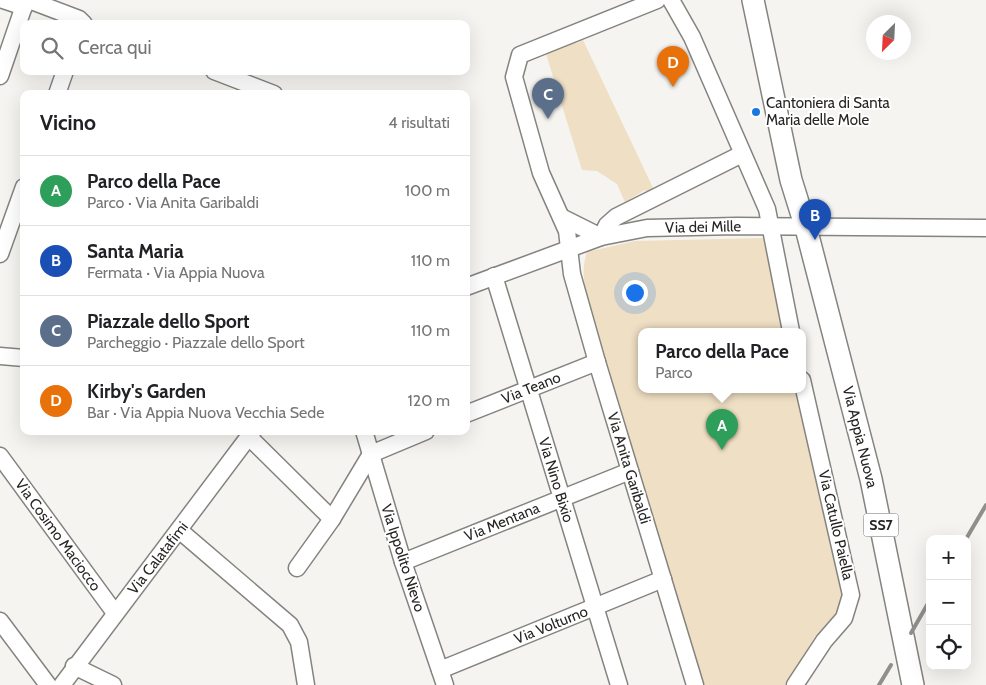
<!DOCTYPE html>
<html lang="it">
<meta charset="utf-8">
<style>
body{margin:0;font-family:Cabin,sans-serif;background:#f2f2f2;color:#202124}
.controls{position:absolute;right:15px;bottom:15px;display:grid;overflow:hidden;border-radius:10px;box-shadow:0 5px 20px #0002}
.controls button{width:45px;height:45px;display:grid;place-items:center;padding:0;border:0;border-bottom:1px solid #e0e0e0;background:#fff;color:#202124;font:25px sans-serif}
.compass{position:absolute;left:866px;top:15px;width:45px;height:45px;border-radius:50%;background:#fff;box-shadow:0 5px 20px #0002;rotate:204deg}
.you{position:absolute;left:634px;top:292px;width:18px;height:18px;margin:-12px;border:4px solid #fff;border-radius:50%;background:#1a73e8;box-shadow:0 0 0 8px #1a73e833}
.badge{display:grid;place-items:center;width:32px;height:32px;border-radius:50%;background:#2563eb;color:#fff;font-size:16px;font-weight:700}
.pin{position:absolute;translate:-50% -41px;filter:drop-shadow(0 1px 2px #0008)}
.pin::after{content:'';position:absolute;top:26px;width:18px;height:15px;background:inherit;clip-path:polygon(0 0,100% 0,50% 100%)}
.popup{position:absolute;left:638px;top:328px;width:168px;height:65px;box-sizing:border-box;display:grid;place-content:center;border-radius:10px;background:#fff;filter:drop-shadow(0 1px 4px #0005);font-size:16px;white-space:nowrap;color:#757577}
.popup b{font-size:19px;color:#202124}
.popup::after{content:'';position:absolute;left:50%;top:100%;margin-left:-10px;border:10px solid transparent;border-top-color:#fff}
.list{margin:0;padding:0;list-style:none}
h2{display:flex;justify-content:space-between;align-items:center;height:65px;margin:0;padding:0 20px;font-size:21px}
h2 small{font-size:16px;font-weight:400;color:#757577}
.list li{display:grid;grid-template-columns:32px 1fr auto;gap:15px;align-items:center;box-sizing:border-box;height:70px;padding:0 20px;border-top:1px solid #e0e0e0}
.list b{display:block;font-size:19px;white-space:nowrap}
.list p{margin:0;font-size:16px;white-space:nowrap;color:#757577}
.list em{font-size:16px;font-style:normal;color:#757577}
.icon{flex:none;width:28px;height:28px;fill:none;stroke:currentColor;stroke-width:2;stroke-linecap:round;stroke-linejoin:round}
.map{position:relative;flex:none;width:986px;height:685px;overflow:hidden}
.search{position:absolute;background:#fff;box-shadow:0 5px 20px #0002;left:20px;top:20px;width:450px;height:55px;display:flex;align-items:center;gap:12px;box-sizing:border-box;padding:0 18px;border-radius:10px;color:#757577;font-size:19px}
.panel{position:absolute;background:#fff;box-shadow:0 5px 20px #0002;left:20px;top:90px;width:450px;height:345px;border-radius:10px}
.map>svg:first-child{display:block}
.green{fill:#efdfc4}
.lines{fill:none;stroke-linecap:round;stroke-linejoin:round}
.minor-casing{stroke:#85837f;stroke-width:19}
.major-casing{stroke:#85837f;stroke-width:24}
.minor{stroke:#fff;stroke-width:16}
.major{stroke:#fff;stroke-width:21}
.rail{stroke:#908f8c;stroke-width:4}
.poi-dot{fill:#1a77e0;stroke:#fff;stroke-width:2}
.labels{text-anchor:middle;stroke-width:4;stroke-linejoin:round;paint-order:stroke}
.shield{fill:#fff;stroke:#686766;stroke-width:1}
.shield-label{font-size:14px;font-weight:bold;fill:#272625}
.poi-label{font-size:15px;fill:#272625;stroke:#fff;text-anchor:start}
.street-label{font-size:15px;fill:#272625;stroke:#fff}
</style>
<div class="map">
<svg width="986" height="685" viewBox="0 0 986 685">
<rect width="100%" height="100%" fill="#f6f4f0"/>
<g class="green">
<polygon points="583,40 654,190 647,193 645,190 625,202 617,184 597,171 582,170 546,54 575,41 577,43"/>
<path d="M763,238l21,93h-142v58h155l47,208 -12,23 -18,18 -29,47h-83l-114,-383c-4,-18 -7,-32 -1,-50l48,-11z"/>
</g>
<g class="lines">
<g class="minor-casing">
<g id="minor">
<polyline points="3,0 24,7"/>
<polyline points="29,0 79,19 84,24"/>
<polyline points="657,0 520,55 514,77 541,173 567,231 572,274 597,362 695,685"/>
<polyline points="671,0 692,37 767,209 791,331"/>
<polyline points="214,71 274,94"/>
<polyline points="0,76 26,0"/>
<polyline points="57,94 65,71"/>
<polyline points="561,217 601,237 607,225 616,217 742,154"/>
<polyline points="0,254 24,187"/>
<polyline points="494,276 619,685"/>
<polyline points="466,287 601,237 647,228 737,226 986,228"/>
<polyline points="0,356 24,358"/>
<polyline points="466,414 597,362"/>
<polyline points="364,431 403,562 445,685"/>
<polyline points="249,437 332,519"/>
<polyline points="0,456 115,613"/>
<polyline points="179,530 290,625 299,642 306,685"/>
<polyline points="403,562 630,471"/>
<polyline points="297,568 332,519 371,454 426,431"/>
<polyline points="0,621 48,685"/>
<polyline points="74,666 113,685"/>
<polyline points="440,670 663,579"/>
<polyline points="62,685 253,431"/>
<polyline points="795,685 824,641 844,618 851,595 802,380"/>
</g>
</g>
<g class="major-casing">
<polyline id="major" points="753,0 791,180 806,228 871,479 913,685"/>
</g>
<use href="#minor" class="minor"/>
<use href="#major" class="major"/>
<g class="rail">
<polyline points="966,539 986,505"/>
<polyline points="911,633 930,600"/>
<polyline points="879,685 891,665"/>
</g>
</g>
<circle class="poi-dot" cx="756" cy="112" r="5"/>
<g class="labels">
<rect class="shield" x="863.5" y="513.5" width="35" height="23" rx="4"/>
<g class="shield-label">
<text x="881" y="530">SS7</text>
</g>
<g class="poi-label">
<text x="766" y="108">Cantoniera di Santa<tspan x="766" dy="17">Maria delle Mole</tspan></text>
</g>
<g class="street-label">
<text transform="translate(703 227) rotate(-1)" y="5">Via dei Mille</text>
<text transform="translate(531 388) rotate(-22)" y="5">Via Teano</text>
<text transform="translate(860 437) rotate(76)" y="5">Via Appia Nuova</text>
<text transform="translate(629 468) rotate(73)" y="5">Via Anita Garibaldi</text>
<text transform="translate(556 480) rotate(73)" y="5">Via Nino Bixio</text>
<text transform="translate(502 522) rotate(-22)" y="5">Via Mentana</text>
<text transform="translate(836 525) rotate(77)" y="5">Via Catullo Paiella</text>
<text transform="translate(58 535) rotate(54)" y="5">Via Cosimo Maciocco</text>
<text transform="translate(158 558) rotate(-52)" y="5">Via Calatafimi</text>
<text transform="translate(403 558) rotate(72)" y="5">Via Ippolito Nievo</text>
<text transform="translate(551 625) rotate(-22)" y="5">Via Volturno</text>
</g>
</g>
</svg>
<div class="controls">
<button>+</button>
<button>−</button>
<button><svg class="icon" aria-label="locate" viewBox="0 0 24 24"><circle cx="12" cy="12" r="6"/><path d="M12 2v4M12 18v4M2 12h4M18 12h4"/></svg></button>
</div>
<svg class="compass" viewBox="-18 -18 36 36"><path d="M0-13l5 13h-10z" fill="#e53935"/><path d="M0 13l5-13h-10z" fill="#757577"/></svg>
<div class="you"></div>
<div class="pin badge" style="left:722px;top:450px;background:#2e9e5b">A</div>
<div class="popup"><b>Parco della Pace</b>Parco</div>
<div class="pin badge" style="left:815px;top:240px;background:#1a4fb4">B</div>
<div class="pin badge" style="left:548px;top:119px;background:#5c6f8a">C</div>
<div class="pin badge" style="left:673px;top:87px;background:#e8710a">D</div>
<div class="search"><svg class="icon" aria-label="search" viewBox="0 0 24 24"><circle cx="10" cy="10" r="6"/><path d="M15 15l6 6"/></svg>Cerca qui</div>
<section class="panel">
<h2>Vicino<small>4 risultati</small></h2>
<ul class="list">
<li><span class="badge" style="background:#2e9e5b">A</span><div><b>Parco della Pace</b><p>Parco · Via Anita Garibaldi</p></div><em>100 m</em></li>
<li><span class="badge" style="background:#1a4fb4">B</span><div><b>Santa Maria</b><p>Fermata · Via Appia Nuova</p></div><em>110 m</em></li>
<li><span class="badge" style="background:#5c6f8a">C</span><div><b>Piazzale dello Sport</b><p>Parcheggio · Piazzale dello Sport</p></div><em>110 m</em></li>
<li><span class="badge" style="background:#e8710a">D</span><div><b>Kirby's Garden</b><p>Bar · Via Appia Nuova Vecchia Sede</p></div><em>120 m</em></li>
</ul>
</section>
</div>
